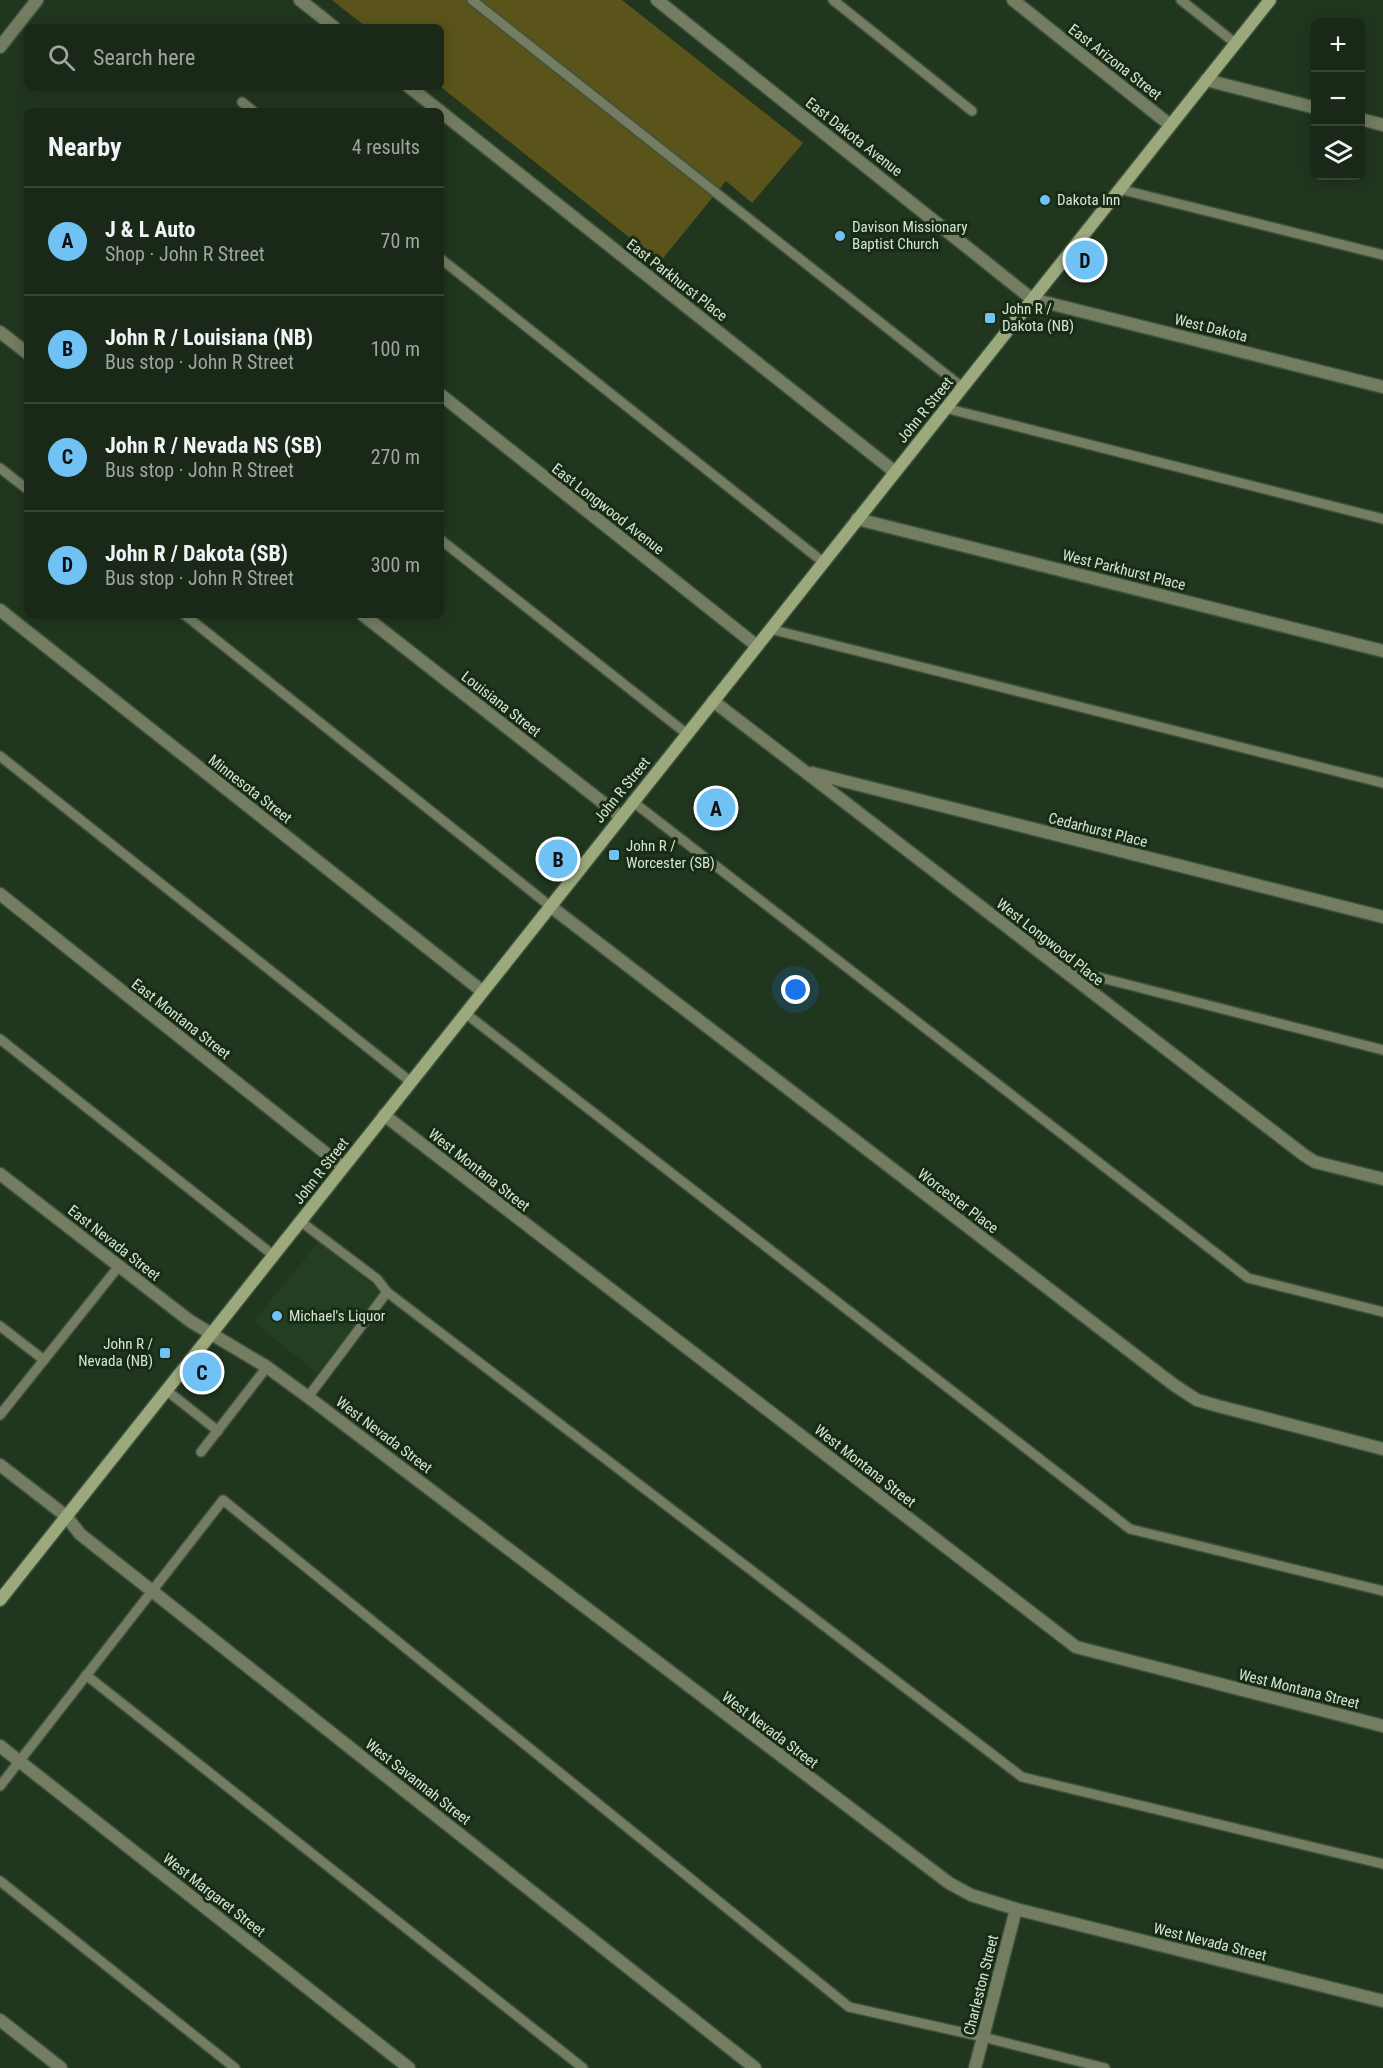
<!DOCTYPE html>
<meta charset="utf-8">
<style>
body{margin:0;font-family:"Roboto Condensed",sans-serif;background:#263424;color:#f1f3f6}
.controls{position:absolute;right:18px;top:18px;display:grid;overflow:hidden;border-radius:9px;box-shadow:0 3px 15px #0003}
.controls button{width:54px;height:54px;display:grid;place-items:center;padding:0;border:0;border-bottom:2px solid #374436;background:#192817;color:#f1f3f6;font:30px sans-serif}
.you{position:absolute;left:796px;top:990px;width:21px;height:21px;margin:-15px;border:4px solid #fff;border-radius:50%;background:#1a73e8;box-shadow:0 0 0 9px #1a73e833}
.badge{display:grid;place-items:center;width:39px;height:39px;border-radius:50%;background:#70c1f4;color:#111;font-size:20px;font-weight:700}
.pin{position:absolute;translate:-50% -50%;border:3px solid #fff;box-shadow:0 2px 6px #0006}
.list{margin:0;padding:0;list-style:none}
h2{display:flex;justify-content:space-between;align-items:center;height:78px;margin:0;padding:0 24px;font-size:26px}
h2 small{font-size:20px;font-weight:400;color:#9fa6a1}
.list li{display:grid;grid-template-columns:39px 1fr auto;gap:18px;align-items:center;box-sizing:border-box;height:108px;padding:0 24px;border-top:2px solid #374436}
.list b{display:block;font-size:22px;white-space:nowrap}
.list p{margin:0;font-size:20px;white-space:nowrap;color:#9fa6a1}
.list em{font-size:20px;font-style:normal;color:#9fa6a1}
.icon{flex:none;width:33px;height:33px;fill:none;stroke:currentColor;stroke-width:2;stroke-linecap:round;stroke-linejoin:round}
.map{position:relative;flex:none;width:1383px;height:2068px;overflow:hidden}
.search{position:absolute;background:#192817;box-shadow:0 3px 15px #0003;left:24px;top:24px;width:420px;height:66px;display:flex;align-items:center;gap:15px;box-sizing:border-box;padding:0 21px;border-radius:9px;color:#9fa6a1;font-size:22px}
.panel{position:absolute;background:#192817;box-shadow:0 3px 15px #0003;left:24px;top:108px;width:420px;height:510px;border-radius:9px}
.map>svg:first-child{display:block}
.built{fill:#243e21}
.green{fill:#5a541a}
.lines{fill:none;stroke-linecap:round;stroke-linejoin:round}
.service-casing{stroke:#3e523c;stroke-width:12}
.minor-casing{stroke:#3e523c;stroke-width:15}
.tertiary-casing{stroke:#3e523c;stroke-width:15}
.secondary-casing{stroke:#3e523c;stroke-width:15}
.service{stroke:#747d62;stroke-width:9}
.minor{stroke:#747d62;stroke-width:12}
.tertiary{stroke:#747d62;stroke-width:12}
.secondary{stroke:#9ba97d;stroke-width:12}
.poi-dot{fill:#70c1f4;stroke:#182c15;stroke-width:2}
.labels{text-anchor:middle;stroke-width:6;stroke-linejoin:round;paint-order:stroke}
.street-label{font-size:15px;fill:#d7e4d5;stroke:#182c15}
.poi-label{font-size:15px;fill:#d7e4d5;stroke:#182c15;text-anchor:start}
</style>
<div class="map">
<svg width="1383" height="2068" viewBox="0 0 1383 2068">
<rect width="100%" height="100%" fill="#21361f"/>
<polygon class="built" points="319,1241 382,1292 317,1373 254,1322"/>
<polygon class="green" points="332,0 622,0 803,143 752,203 726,181 660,262 441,87 441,27 366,27"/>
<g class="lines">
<g class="service-casing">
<g id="service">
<polyline points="472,0 962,387"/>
<polyline points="833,0 972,111"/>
<polyline points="1181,0 1235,43"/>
<polyline points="242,102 253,111"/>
<polyline points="1119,189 1383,255"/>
<polyline points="441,259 823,562"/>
<polyline points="945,408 1383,519"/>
<polyline points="0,468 27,489"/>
<polyline points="441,540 687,734"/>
<polyline points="185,615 550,906"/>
<polyline points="770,629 1383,783"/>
<polyline points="0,756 411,1082"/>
<polyline points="632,801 1248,1278 1383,1312"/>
<polyline points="1063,968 1383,1050"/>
<polyline points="465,1013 1130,1529 1383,1591"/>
<polyline points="0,1039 273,1255"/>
<polyline points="300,1221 377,1279 387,1292 308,1397"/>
<polyline points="387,1292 1022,1777 1383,1864"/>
<polyline points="0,1326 44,1360"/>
<polyline points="166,1390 218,1431"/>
<polyline points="0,1415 119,1266"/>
<polyline points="201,1452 267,1367"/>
<polyline points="86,1675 583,2068"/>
<polyline points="0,1786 223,1500 849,2007 983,2037 1105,2068"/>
<polyline points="0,1881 235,2068"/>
</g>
</g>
<g class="minor-casing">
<g id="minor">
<polyline points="300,0 334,27"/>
<polyline points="657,0 1032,299 1383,387"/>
<polyline points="1013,0 1170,125"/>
<polyline points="0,47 37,0"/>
<polyline points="1206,80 1316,108"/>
<polyline points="409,87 440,111"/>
<polyline points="441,112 895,472"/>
<polyline points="1360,119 1383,125"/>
<polyline points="0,332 27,353"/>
<polyline points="441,395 757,646"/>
<polyline points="857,519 1383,651"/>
<polyline points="0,610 482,991"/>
<polyline points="363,615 620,816"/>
<polyline points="713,701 1304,1155 1315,1162 1383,1179"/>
<polyline points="812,773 1383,917"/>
<polyline points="0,894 343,1167"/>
<polyline points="550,906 1174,1385 1197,1400 1218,1406 1383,1449"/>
<polyline points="384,1115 1076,1647 1383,1726"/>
<polyline points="0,1465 66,1516 80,1534 755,2068"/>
<polyline points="0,1746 409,2068"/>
<polyline points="0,2020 61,2068"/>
<polyline points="975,2068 1016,1909"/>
</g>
</g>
<g class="tertiary-casing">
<polyline id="tertiary" points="0,1174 190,1321 267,1367 308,1397 949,1883 971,1895 1016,1909 1383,2001"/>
</g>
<g class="secondary-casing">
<polyline id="secondary" points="0,1600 1270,0"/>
</g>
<use href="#service" class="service"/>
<use href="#minor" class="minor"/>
<use href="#tertiary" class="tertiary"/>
<use href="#secondary" class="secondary"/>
</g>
<g class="poi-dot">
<circle cx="1045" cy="200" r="6"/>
<circle cx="840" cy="236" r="6"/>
<rect x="984" y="312" width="12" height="12" rx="3"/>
<rect x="608" y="849" width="12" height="12" rx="3"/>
<circle cx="277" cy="1316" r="6"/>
<rect x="159" y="1347" width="12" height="12" rx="3"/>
</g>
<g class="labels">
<g class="street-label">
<text transform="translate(1115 62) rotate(38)" y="5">East Arizona Street</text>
<text transform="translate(854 137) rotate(38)" y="5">East Dakota Avenue</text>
<text transform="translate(677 280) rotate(38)" y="5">East Parkhurst Place</text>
<text transform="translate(1211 328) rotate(14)" y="5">West Dakota</text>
<text transform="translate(925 410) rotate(-51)" y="5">John R Street</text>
<text transform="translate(608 509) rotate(38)" y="5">East Longwood Avenue</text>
<text transform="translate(1124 570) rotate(14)" y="5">West Parkhurst Place</text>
<text transform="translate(501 704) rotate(38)" y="5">Louisiana Street</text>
<text transform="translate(250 789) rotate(38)" y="5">Minnesota Street</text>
<text transform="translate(622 790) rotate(-51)" y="5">John R Street</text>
<text transform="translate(1098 830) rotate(14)" y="5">Cedarhurst Place</text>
<text transform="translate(1050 942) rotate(38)" y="5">West Longwood Place</text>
<text transform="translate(181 1019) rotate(38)" y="5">East Montana Street</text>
<text transform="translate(479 1170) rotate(38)" y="5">West Montana Street</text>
<text transform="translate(321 1171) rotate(-52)" y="5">John R Street</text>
<text transform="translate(958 1201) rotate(37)" y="5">Worcester Place</text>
<text transform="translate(114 1243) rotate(38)" y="5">East Nevada Street</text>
<text transform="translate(384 1435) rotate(37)" y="5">West Nevada Street</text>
<text transform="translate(865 1466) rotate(38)" y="5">West Montana Street</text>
<text transform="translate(1299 1689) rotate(14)" y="5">West Montana Street</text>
<text transform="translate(770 1730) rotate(37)" y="5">West Nevada Street</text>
<text transform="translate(418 1782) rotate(38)" y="5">West Savannah Street</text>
<text transform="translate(214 1895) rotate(38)" y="5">West Margaret Street</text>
<text transform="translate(1210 1942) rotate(14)" y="5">West Nevada Street</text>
<text transform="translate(981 1985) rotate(-76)" y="5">Charleston Street</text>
</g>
<g class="poi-label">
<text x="1057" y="205">Dakota Inn</text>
<text x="852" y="232">Davison Missionary<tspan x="852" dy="17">Baptist Church</tspan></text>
<text x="1002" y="314">John R /<tspan x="1002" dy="17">Dakota (NB)</tspan></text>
<text x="626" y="851">John R /<tspan x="626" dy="17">Worcester (SB)</tspan></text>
<text x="289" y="1321">Michael's Liquor</text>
<text x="153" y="1349" text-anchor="end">John R /<tspan x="153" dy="17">Nevada (NB)</tspan></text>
</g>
</g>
</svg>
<div class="controls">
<button>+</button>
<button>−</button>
<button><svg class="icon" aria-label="layers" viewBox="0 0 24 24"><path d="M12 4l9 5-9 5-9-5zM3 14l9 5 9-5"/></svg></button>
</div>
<div class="you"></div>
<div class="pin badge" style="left:716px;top:808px">A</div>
<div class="pin badge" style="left:558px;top:859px">B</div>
<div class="pin badge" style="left:202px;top:1372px">C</div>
<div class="pin badge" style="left:1085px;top:260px">D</div>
<div class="search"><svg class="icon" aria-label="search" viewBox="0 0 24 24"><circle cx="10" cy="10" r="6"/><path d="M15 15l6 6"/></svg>Search here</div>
<section class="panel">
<h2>Nearby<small>4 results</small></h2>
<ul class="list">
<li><span class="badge">A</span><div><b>J &amp; L Auto</b><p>Shop · John R Street</p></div><em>70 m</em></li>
<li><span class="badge">B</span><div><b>John R / Louisiana (NB)</b><p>Bus stop · John R Street</p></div><em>100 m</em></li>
<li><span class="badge">C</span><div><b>John R / Nevada NS (SB)</b><p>Bus stop · John R Street</p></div><em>270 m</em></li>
<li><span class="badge">D</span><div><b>John R / Dakota (SB)</b><p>Bus stop · John R Street</p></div><em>300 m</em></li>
</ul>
</section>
</div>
